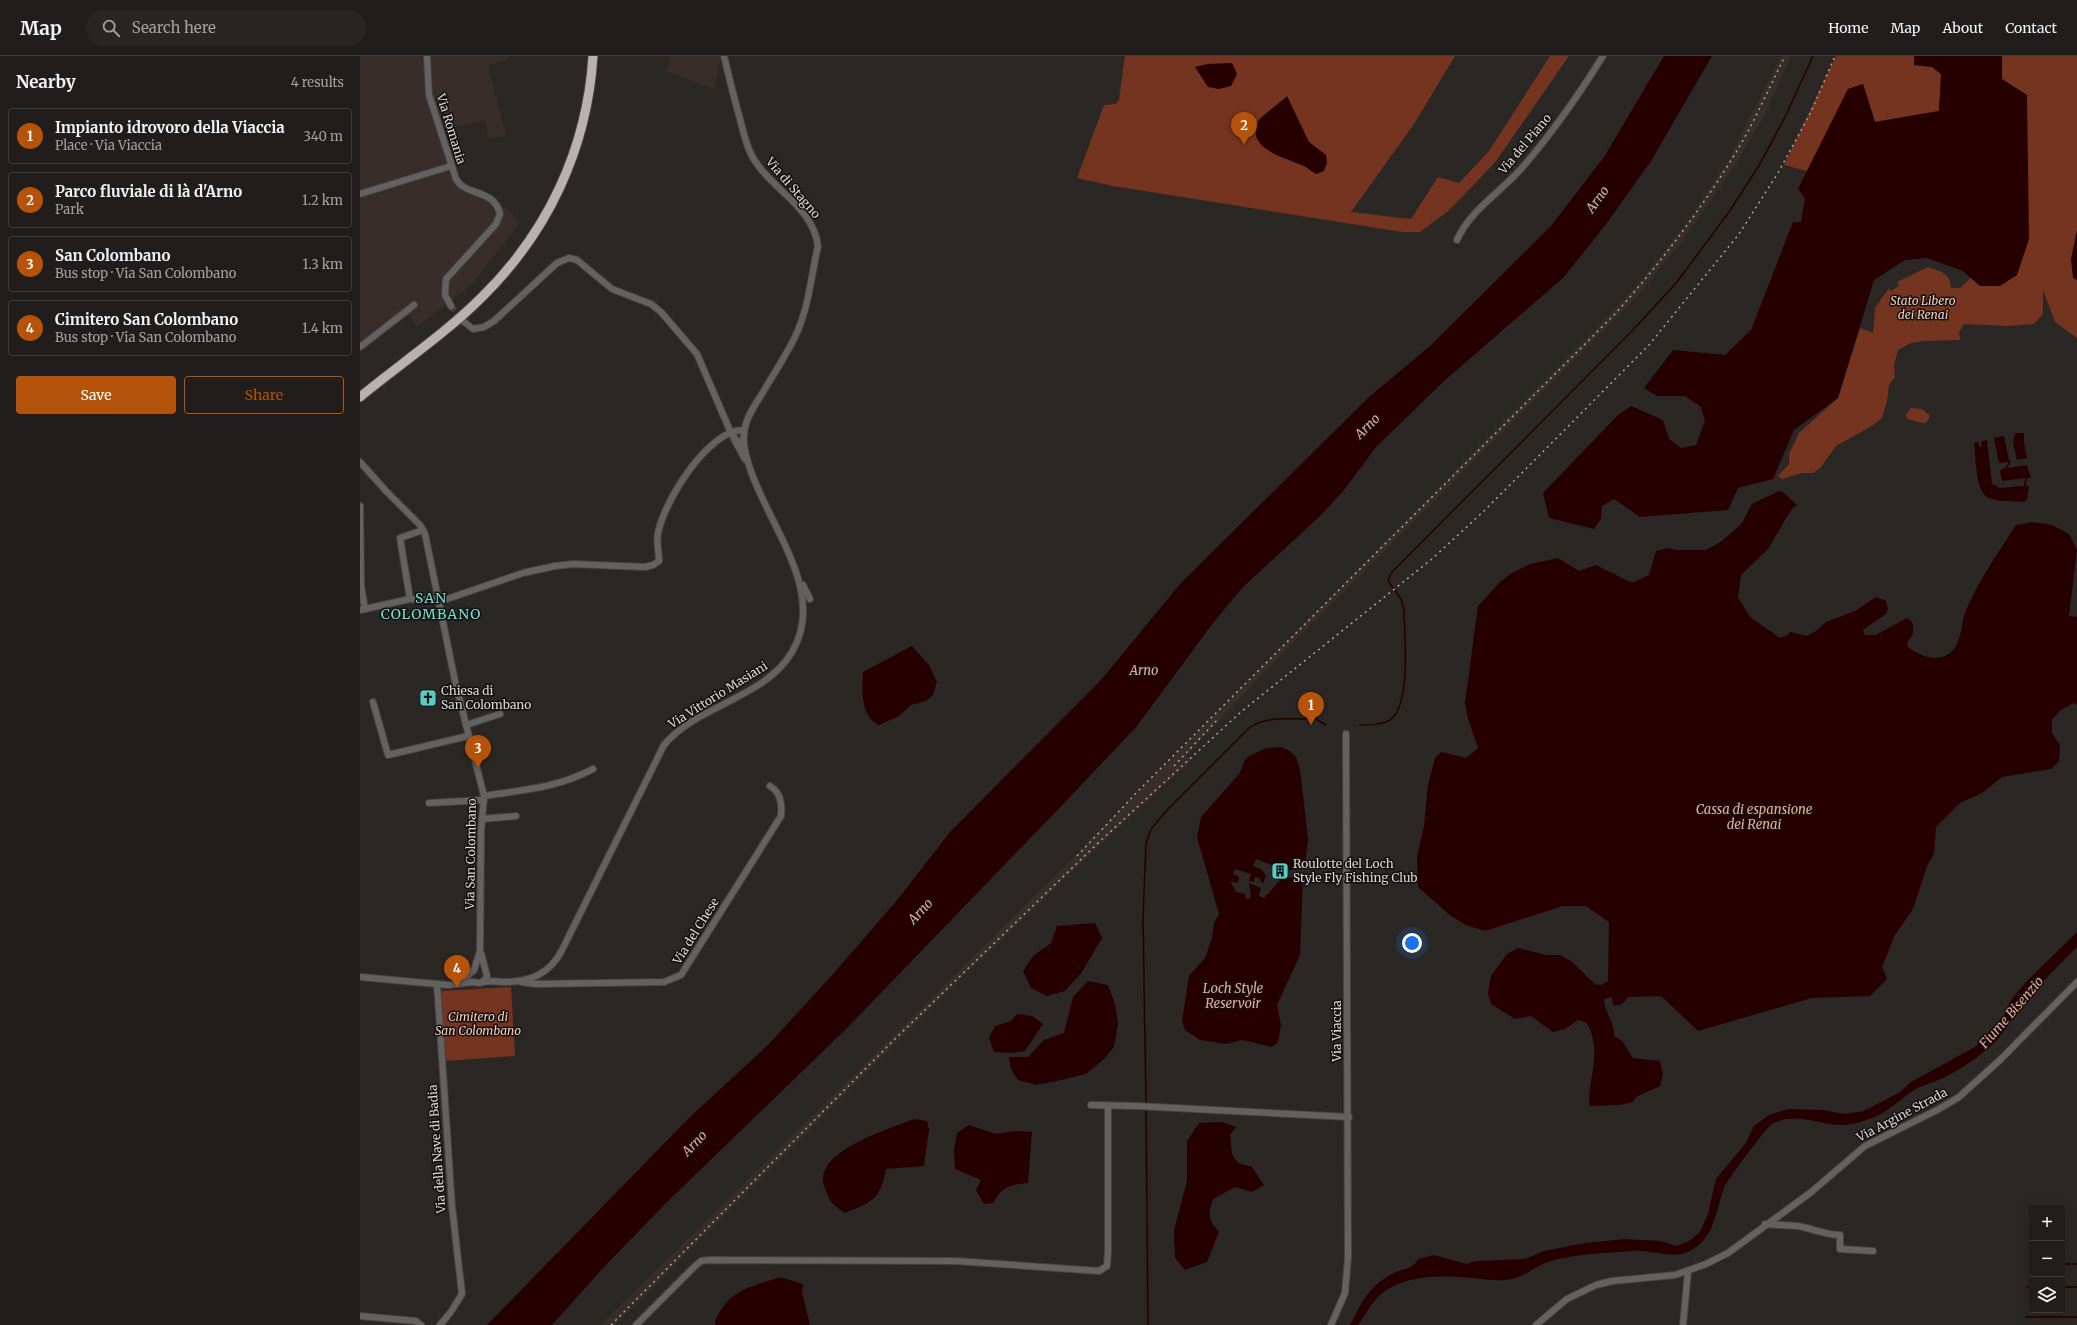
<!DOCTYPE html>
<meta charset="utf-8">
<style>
body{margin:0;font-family:Merriweather,serif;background:#282625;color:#f1f3f6}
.controls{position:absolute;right:12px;bottom:12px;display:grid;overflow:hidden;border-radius:4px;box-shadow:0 4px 16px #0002}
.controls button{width:36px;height:36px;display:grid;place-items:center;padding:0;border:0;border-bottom:1px solid #3d3b3b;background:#201d1c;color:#f1f3f6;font:20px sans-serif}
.you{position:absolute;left:1052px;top:887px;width:14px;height:14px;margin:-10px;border:3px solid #fff;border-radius:50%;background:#1a73e8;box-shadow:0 0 0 6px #1a73e833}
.badge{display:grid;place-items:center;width:26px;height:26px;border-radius:50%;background:#b45309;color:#fff;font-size:13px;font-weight:700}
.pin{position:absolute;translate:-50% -33px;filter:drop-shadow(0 1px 2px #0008)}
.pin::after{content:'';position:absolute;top:21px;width:14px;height:12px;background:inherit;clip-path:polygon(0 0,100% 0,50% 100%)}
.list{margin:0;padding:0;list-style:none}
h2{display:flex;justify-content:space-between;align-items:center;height:52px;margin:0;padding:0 16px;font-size:17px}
h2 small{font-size:13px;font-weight:400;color:#a2a2a3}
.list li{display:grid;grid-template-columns:26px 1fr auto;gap:12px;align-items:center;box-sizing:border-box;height:56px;margin:0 8px 8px;padding:0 8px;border:1px solid #3d3b3b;border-radius:4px}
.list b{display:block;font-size:15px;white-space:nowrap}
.list p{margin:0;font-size:13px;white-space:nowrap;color:#a2a2a3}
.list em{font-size:13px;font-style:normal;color:#a2a2a3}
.actions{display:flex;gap:8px;padding:12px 16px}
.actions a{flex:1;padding:9px 0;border:1px solid #b45309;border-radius:4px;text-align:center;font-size:14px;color:#b45309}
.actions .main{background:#b45309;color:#fff}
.icon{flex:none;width:22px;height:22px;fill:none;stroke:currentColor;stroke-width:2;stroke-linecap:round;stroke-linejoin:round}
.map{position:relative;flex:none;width:1717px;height:1269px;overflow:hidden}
header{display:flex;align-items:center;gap:24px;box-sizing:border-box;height:56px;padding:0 20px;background:#201d1c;border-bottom:1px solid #3d3b3b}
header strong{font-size:19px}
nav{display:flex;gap:22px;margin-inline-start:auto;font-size:14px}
.search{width:280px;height:36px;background:#282625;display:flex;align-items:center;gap:10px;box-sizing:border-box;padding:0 14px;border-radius:22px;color:#a2a2a3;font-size:15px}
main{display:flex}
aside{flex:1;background:#201d1c}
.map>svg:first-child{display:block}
.built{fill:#382d2a}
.green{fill:#753420}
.water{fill:#260000}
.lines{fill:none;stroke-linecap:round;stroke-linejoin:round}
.stream{stroke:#260000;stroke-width:1.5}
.minor-tunnel{stroke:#454240;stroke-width:6;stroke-dasharray:6 3;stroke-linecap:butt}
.minor-casing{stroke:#474341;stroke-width:8}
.highway-casing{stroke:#474341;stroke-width:11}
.minor{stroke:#646261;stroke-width:6}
.highway{stroke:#b7b2b1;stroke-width:9}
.rail{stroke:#a8a5a4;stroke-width:1.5;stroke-dasharray:2 4;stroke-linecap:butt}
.labels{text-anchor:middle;stroke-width:3;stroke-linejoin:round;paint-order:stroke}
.street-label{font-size:12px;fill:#dbd8d7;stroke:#12100f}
.park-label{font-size:12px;font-style:italic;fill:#fbcbbc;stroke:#12100f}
.poi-label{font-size:12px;fill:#dbd8d7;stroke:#12100f;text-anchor:start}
.water-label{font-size:13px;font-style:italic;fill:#f0aa95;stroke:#12100f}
.quarter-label{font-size:14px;letter-spacing:1px;fill:#75dfd5;stroke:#12100f}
</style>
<header>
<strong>Map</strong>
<div class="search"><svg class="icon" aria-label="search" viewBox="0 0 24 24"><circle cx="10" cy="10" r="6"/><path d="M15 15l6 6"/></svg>Search here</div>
<nav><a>Home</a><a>Map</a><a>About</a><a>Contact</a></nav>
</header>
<main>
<aside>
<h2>Nearby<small>4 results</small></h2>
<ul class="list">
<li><span class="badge">1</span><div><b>Impianto idrovoro della Viaccia</b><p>Place · Via Viaccia</p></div><em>340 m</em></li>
<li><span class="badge">2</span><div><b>Parco fluviale di là d'Arno</b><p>Park</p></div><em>1.2 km</em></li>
<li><span class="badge">3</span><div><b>San Colombano</b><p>Bus stop · Via San Colombano</p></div><em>1.3 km</em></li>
<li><span class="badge">4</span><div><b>Cimitero San Colombano</b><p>Bus stop · Via San Colombano</p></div><em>1.4 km</em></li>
</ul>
<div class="actions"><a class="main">Save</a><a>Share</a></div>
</aside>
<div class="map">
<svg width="1717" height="1269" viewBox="0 0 1717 1269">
<rect width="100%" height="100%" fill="#2b2725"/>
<g class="built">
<polygon points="0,0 149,0 150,2 128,9 146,80 129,82 125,65 80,73 100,129 128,141 153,157 158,169 113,227 57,271 49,259 0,296"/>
<polygon points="310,0 361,0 354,33 307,16"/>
<polygon points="1421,0 1431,0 1405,58 1377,106 1321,187 1272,246 903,617 826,700 831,705 765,765 585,938 255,1269 241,1269 704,811 1253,255 1280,226 1330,162 1367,106"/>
</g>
<g class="green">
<polygon points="765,0 1095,0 1054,68 991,156 1051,163 1078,121 1099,127 1129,95 1190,0 1209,0 1136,105 1104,139 1087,156 1060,176 1042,176 753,130 717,122 744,49 756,48 759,44"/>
<polygon points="1476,0 1554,0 1554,9 1572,11 1581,18 1579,55 1515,66 1503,28 1488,33 1447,115 1424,109"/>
<path d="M1642,0h75v282l-22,-16 -12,-32v24l-9,10 -27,2 -43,-2 -5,8 1,8 -36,1 -13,2 -13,7 -4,15 1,12 -6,8 -2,16 -5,17 -10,8 -36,20 -16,22 -7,5h-12l-19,6 -4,-3 11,-12v-10l10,-21 39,-35 22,-70 13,5 2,-25 14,-20 2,3 8,-5 -2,-4 31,-15c13,5 22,5 23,21h9l11,-10 9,8 22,-207z"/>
<polygon points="1551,352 1562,353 1570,360 1566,367 1562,367 1547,363 1546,358"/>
<polygon points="151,931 155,1000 85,1005 80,935"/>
</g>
<g class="water">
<polygon points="1304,0 1352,0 1291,105 1247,167 1204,221 1084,325 1016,391 984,434 961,459 882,532 853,567 777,670 706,745 488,971 306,1147 243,1212 192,1269 127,1269 329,1062 409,988 474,917 538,843 590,776 741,624 820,528 1009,341 1070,290 1190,171 1244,101"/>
<polygon points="1554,0 1642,0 1642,23 1667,39 1669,183 1657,219 1640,230 1620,230 1603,215 1567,202 1545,204 1514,224 1478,342 1434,374 1413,423 1378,432 1368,454 1280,461 1254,443 1242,450 1241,463 1234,473 1189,462 1183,437 1258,359 1271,350 1303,364 1309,383 1321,392 1336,389 1345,365 1341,351 1325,340 1297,340 1284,332 1313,294 1365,299 1391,274 1433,166 1441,166 1445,142 1438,133 1488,33 1503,28 1515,66 1579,55 1581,18 1572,11 1554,9"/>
<polygon points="872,7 877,18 871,30 859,33 848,31 835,11 847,8"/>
<path d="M927,40l22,46 17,13 1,8 -3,8 -8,3c-4,-2 -7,-5 -10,-7 -18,-9 -63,-17 -47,-47 3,-4 23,-19 28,-24z"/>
<polygon points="1717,174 1717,224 1713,222 1711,203"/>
<polygon points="1655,377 1664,377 1664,387 1667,402 1657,404 1653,387"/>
<path d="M1644,380l5,24 2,1 -4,7 20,-3 4,13h-4l-1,8h3l-2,13 -3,3c-11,-1 -25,0 -35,-4 -14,-5 -13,-42 -15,-55l4,-1 2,5h2l-1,-5 6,-2 5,44 8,4 24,-2 1,-8 -23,3 -2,-10 2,-2 3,-1 4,-6 -10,1 -5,-25z"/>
<path d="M1419,435l5,2 13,12 -6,5 -23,39 -27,26 -3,22 12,20 30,21 6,-2 4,-4 17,4 9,-5 10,-9 29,-11 21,-14 10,4 2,8 -2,5 -23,16 2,5h11l31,-17 5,4c3,8 1,14 -5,20l1,5c13,9 28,16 42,6 12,-9 11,-31 16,-43 13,-30 32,-57 50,-85l17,-3 19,3 17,9 8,16 -8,66 8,1v88l-3,-2 -13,7 -9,9v14l8,12 -1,16 -8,8 -49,8 -20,16 -22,10 -24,24 -2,27 -7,12 -14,43 -18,26 -13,32 5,12 -17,17 -58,2 -114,33 -37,-35 -33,1c-4,6 -7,9 -15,8l-1,-8 -8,2c0,13 11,23 10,37l8,5 11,17 27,3 3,13 -3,12 -24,11 -3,5 -13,3 -30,1c-2,-9 0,-15 1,-25 4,-21 6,-39 -4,-58l-9,-3 -13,9 -12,3 -22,-16 -16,3 -24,-15 -3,-11 3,-17 16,-22 11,-6 28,7h14l11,6 24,23 6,1 7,-4 1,-59 -23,-16h-23l-78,25 -19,-6 -15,-9 -33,-29 -1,-31 7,-30 4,-41 7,-27 6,-6 25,6 12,-10 -10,-29 -3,-16 13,-97 22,-24 12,-9 18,-9 28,-6 21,13 17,-6 36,18 17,-8 7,-24 12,-3 9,2h29l16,-9 20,-18 10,-19z"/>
<path d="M552,590l17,19 8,17 -4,13 -7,6 -15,4 -12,11 -20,9c-19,-8 -17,-37 -16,-53z"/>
<path d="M921,691l9,4 6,6 4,12 8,70 -3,26c-13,12 -34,-1 -49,-6l-3,7 8,3 5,7 -3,8 -4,-6 -4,-1 -1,5 -5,-1 2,-7 -16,-5 -2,5 6,3v3l-2,3 -7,-2 6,11 9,2 1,5h3l2,-4 -2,-12 12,5 -2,8 5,2 19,-21 20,1 -3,77 -23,50 4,20 -3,17 -6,5 -30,-7 -16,4 -26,-4 -15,-10 -3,-9 7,-45 16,-18 7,-20 2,-15 5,-9 -22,-77 4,-20 39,-44 5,-13 4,-4 17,-8z"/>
<polygon points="735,867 742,882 722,916 705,935 687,940 671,932 663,915 674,899 691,887 697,870"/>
<path d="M1717,876v15c-22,22 -45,44 -63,69 -6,8 -11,18 -18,25 -14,14 -33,27 -51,36 -9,5 -20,7 -29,12 -15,9 -27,23 -44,29 -8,3 -21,7 -30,7 -24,0 -47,-14 -70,-1 -6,4 -45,56 -48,64 -9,24 -9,54 -39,65 -17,5 -36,-4 -53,-2 -26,2 -60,3 -84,11 -12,4 -23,14 -36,17 -14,3 -26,0 -40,-1 -31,-3 -73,-4 -96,21 -7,8 -12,18 -18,26h-8c12,-23 18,-38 42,-51 9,-5 22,-5 26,-15l16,-4 33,9 8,-3 50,-2 19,-8 41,-8 40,-4 36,2 15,5 13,-5 11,-9 8,-18 8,-35 30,-36 8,-17 15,-11 19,-6 34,1 23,4 19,-3 36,-19 11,-10 64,-35 14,-13 15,-19 7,-15 15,-18z"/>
<polygon points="728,925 748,929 755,948 758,967 754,991 744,1003 726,1018 697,1025 676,1029 658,1024 651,1013 649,1001 668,1001 684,984 704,977 713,941"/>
<polygon points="657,958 672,960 683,968 665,995 651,997 634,996 629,982 635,970 651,965"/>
<path d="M554,1063l13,2 2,8 -5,37 -38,3c-6,31 -13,32 -41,44 -13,-9 -15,-10 -20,-25 -15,-37 66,-59 89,-69z"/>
<path d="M862,1066l14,5 -6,8 2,19 6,9 14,4 12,18 -12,7 -17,-5 -22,12c-5,14 -5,21 6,33l-12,30 -22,8 -10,-12 -1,-28 13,-49v-40l12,-18z"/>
<path d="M609,1069l27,9 20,-3 16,1 -4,51c-19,2 -25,3 -35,20l-9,1 -8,-14 5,-10 -26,-11 -1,-20 3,-16z"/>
<path d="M420,1221l23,7 -1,8 8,33h-94l-1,-4c15,-32 34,-33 65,-44z"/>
</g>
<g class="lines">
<g class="stream">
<polyline points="956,663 966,669"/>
<path d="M1000,669c10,0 22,0 30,-5 22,-16 14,-86 14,-111l-3,-10 -13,-18 3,-8 241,-242 45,-49 52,-70 31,-48 26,-49 27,-59"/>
<path d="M786,1049l-3,-188 3,-73 5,-15 16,-19 82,-82c17,-12 38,-9 58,-9"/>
<polyline points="786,1053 788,1269"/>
<polyline points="1670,1208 1672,1208"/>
<polyline points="1702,1208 1717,1208"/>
<polyline points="1667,1231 1672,1231"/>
<polyline points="1702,1231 1717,1231"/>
<polyline points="1666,1261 1717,1261"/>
</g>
<polyline class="minor-tunnel" points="91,250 102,264"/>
<g class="minor-casing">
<g id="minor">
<path d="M67,0l2,39 27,84c10,18 38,9 44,35l-4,10 -50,55 -1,16 6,11"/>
<polyline points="0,138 91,110"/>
<path d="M1097,184c12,-28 42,-47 63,-70 31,-35 58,-74 83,-114"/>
<polyline points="103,265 113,273 124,271 134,265 197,207 209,202 217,204 252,233 291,248 301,256 337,298 371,377 376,384 384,387"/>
<polyline points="0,291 54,249"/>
<polyline points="374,383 385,403"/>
<polyline points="0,406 26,435 60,469 65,478 95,625 124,740 121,776 120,895 114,914 98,928"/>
<polyline points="0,450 1,530 5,553"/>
<polyline points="443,529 450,543"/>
<polyline points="50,543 40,482 63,474"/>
<path d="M0,554l50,-11 34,1 79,-27 32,-7 18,-2 72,3 8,-2 6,-4c0,-10 -3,-19 -1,-28 6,-31 50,-104 86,-103"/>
<polyline points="13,646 28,699 108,680"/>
<polyline points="106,669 140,658"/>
<path d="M124,740c39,-6 73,-8 109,-27"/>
<polyline points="69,747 124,744"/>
<polyline points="122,763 156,760"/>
<polyline points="0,921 88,929 112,926 120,927 125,924 127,920 121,897"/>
<path d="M123,926c7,-2 13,0 21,0 26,0 46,-8 58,-32l102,-205c33,-40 101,-47 128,-93 40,-67 -39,-141 -48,-208 -2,-18 6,-32 16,-47 12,-20 25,-40 35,-60 14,-29 16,-61 23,-91 -5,-40 -48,-57 -66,-90 -6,-11 -9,-25 -12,-37 -6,-21 -11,-42 -16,-63"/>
<path d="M161,926l15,2 128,-2 17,-7 100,-159c1,-12 0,-23 -11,-30"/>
<polyline points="77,928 92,1150 102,1238 92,1254"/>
<polyline points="731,1049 777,1050 989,1061"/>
<path d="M1405,1168c10,1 21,1 32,2 15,2 28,9 43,9v14l33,2"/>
<polyline points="0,1260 56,1265 61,1269"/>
<polyline points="80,1269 90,1257"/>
<polyline points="276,1269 335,1210 341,1205 349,1204 596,1205 739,1215 747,1210 748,1196 748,1050"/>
<polyline points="971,1269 985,1237 988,1202 986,678"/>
<polyline points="1176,1269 1207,1243 1236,1229 1252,1225 1315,1219 1346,1208 1368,1197 1450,1137 1505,1090 1579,1053 1599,1041 1641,1003 1717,926"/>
<polyline points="1323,1269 1328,1215"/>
</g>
</g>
<g class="highway-casing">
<path id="highway" d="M0,341c40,-33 85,-63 122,-100 66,-65 105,-148 111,-241"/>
</g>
<use href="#minor" class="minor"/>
<use href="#highway" class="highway"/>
<g class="rail">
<polyline points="814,710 858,663"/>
<path d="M717,800l63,-67 474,-474c45,-50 86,-104 121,-161 19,-31 34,-66 50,-98"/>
<polyline points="251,1269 536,982 737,788 882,655 1072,503 1125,454 1289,289 1379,178 1418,117 1451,56 1475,0"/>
</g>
</g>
<defs>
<g id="church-square" transform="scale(0.9)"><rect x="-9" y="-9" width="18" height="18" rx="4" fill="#56cec4" stroke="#12100f"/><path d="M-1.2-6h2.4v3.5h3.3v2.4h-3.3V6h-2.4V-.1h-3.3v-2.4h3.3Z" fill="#111"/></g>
<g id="building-square" transform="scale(0.9)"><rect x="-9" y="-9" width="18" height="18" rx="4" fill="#56cec4" stroke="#12100f"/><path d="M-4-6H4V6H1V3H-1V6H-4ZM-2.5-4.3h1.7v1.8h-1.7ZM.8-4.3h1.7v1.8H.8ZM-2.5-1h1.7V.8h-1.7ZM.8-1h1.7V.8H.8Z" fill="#111"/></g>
</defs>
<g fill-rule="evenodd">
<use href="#church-square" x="68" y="642"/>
<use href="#building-square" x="920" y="815"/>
</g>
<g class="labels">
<g class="street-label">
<text transform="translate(91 73) rotate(73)" y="4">Via Romania</text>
<text transform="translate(1165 88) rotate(-50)" y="4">Via del Piano</text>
<text transform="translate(433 132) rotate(49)" y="4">Via di Stagno</text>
<text transform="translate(358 639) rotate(-32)" y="4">Via Vittorio Masiani</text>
<text transform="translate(111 798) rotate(-89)" y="4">Via San Colombano</text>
<text transform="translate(336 875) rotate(-58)" y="4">Via del Chese</text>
<text transform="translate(977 975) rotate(-90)" y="4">Via Viaccia</text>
<text transform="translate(1542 1059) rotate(-28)" y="4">Via Argine Strada</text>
<text transform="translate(77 1093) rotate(-94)" y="4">Via della Nave di Badia</text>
</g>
<g class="park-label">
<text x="1563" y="249">Stato Libero<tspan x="1563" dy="14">dei Renai</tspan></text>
<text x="118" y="965">Cimitero di<tspan x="118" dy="14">San Colombano</tspan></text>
</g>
<g class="poi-label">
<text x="81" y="639">Chiesa di<tspan x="81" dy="14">San Colombano</tspan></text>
<text x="933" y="812">Roulotte del Loch<tspan x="933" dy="14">Style Fly Fishing Club</tspan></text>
</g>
<g class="water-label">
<text transform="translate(1237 143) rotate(-54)" y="5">Arno</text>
<text transform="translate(1007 370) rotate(-45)" y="5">Arno</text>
<text x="784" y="619">Arno</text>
<text x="1394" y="758">Cassa di espansione<tspan x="1394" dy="15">dei Renai</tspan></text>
<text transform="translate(560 855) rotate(-47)" y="5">Arno</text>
<text x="873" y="937">Loch Style<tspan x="873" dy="15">Reservoir</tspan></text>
<text transform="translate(1651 956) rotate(-49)" y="5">Fiume Bisenzio</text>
<text transform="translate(334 1087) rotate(-46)" y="5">Arno</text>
</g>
<g class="quarter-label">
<text x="71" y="547">SAN<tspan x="71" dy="16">COLOMBANO</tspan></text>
</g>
</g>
</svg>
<div class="controls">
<button>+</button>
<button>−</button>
<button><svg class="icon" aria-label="layers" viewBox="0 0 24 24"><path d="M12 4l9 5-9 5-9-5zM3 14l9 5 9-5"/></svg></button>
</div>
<div class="you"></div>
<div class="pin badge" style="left:951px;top:669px">1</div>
<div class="pin badge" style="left:884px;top:89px">2</div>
<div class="pin badge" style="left:118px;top:712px">3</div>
<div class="pin badge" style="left:97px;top:932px">4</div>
</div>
</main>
